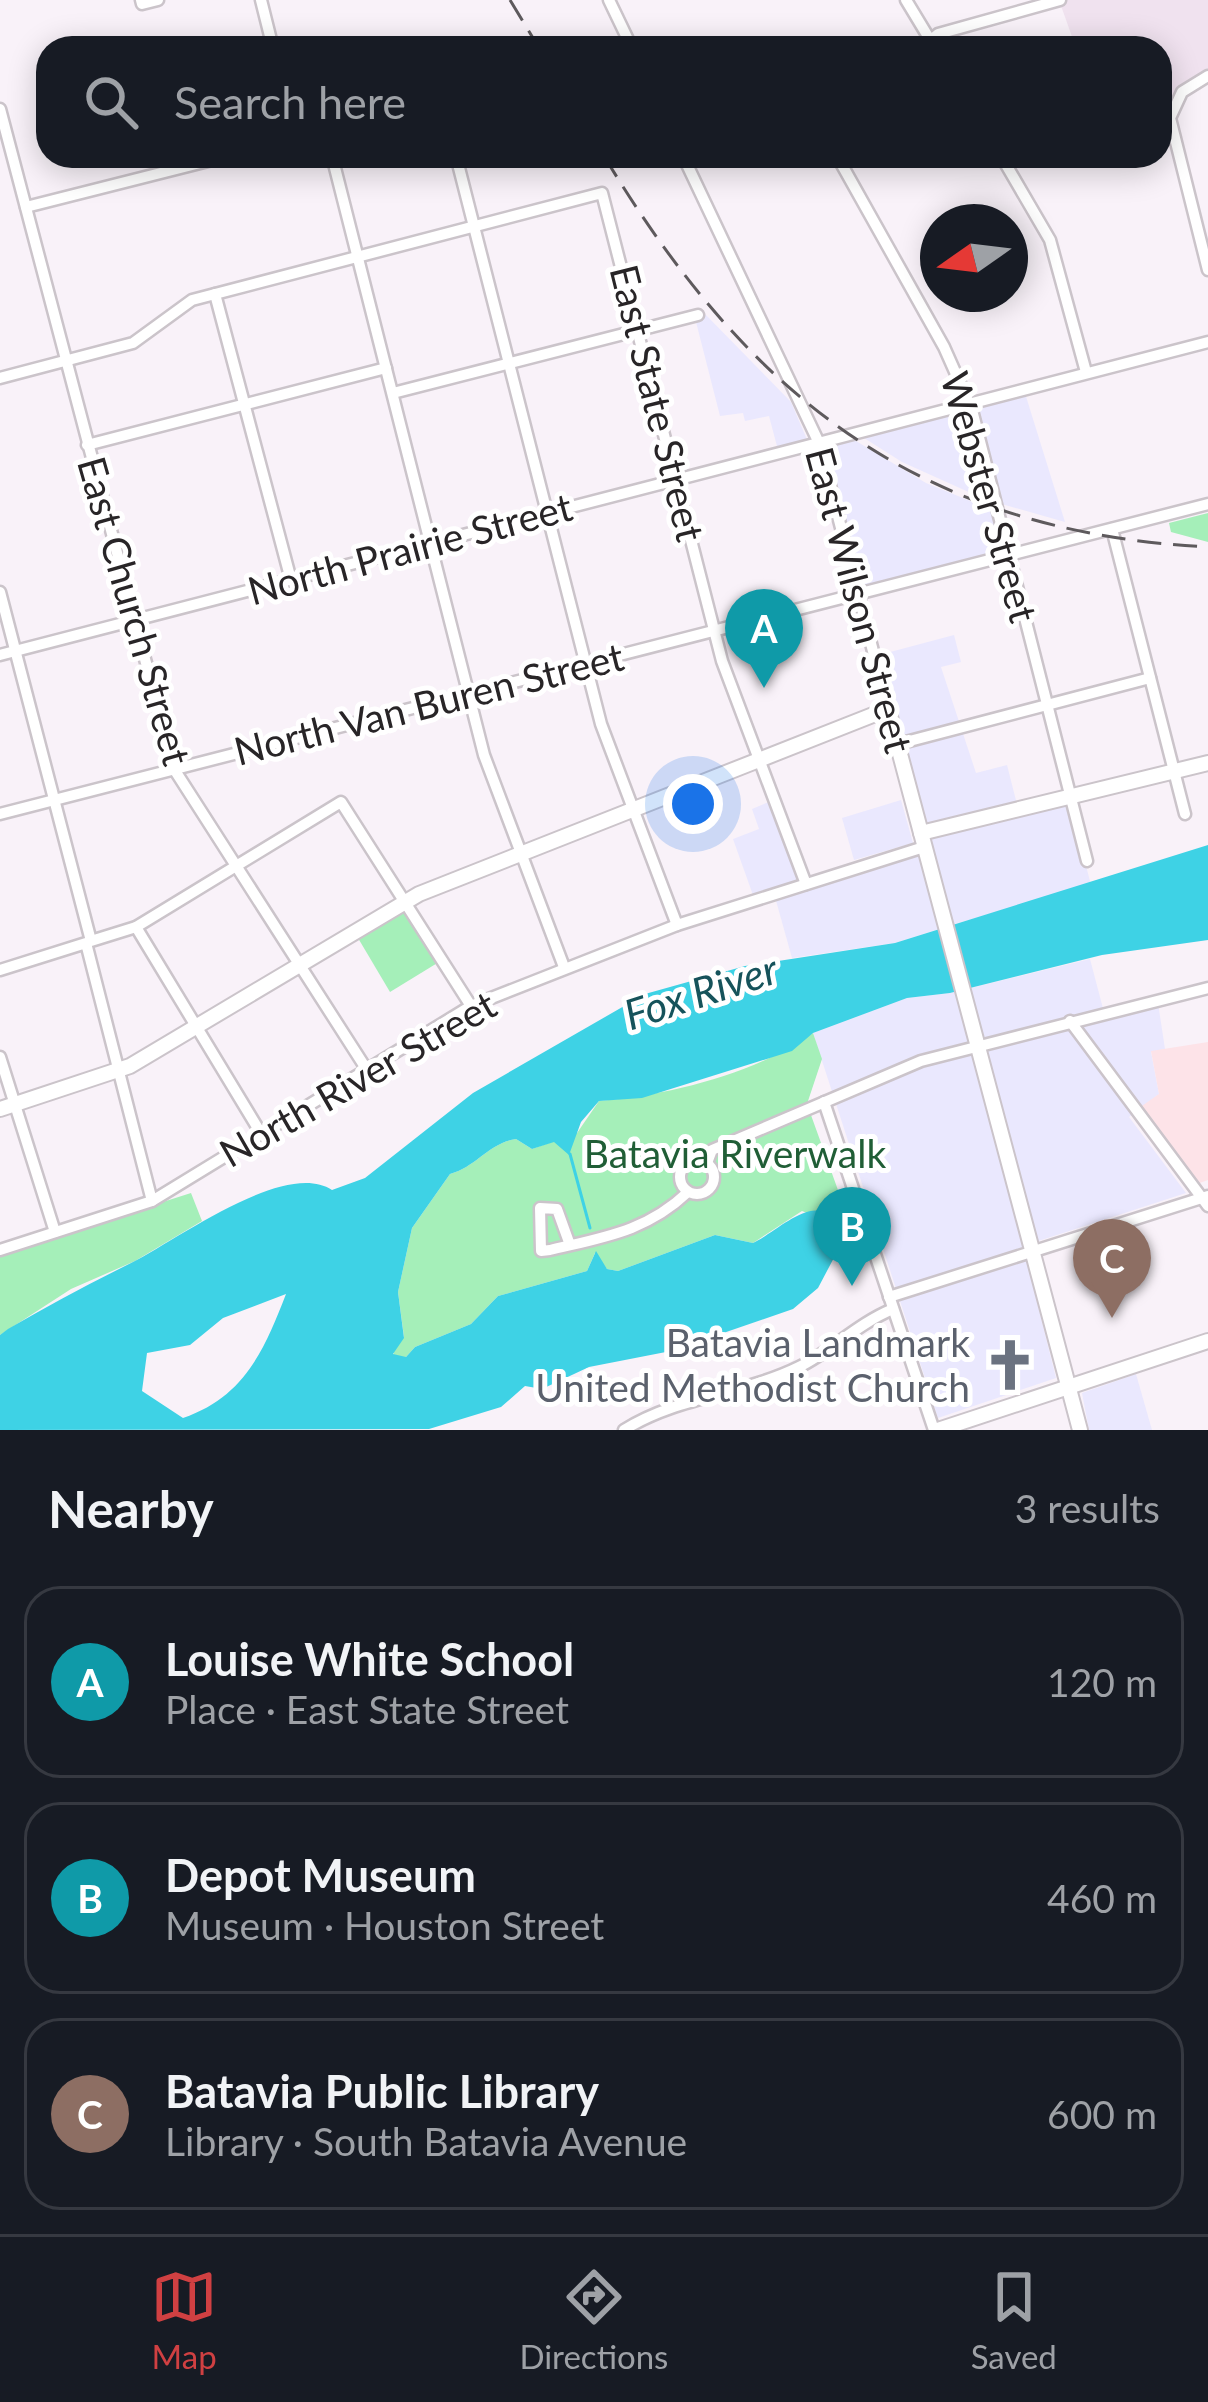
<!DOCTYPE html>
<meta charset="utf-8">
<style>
body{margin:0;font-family:Lato,sans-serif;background:#242831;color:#f1f3f6}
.compass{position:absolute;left:920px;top:204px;width:108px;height:108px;border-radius:50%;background:#171b24;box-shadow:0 6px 30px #0003;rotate:256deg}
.you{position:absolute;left:693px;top:804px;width:42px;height:42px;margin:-30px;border:9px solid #fff;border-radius:50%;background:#1a73e8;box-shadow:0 0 0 18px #1a73e833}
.badge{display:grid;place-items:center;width:78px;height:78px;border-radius:50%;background:#d04042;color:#fff;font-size:39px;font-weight:700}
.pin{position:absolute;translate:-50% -99px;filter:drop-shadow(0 3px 6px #0008)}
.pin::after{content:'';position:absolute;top:63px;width:42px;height:36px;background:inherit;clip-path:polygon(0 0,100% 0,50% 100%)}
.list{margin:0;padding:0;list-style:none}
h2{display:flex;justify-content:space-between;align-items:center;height:156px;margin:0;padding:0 48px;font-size:51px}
h2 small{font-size:39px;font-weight:400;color:#9ea1a6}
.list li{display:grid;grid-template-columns:78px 1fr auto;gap:36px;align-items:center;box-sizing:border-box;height:192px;margin:0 24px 24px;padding:0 24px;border:3px solid #363941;border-radius:36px}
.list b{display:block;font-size:45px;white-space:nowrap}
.list p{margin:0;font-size:39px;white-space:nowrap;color:#9ea1a6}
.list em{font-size:39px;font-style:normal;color:#9ea1a6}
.icon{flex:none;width:66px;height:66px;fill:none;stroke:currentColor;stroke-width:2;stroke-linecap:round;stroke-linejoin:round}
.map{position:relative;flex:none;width:1208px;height:1430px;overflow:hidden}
.search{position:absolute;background:#171b24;box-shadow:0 6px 30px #0003;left:36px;right:36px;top:36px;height:132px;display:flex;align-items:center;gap:30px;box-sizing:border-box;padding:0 42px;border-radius:36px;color:#9ea1a6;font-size:45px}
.sheet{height:804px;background:#171b24}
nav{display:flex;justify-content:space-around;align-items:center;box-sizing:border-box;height:168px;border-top:3px solid #363941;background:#171b24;font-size:33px;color:#9ea1a6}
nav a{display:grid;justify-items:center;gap:6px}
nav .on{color:#d04042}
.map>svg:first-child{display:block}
.commercial{fill:#eae8fe}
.industrial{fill:#fde3e8}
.built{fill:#f0e2ef}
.green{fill:#a5efb9}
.water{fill:#3ed2e5;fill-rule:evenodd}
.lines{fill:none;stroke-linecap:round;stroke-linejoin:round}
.stream{stroke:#3ed2e5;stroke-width:3}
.minor-casing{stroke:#cbc4ca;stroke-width:15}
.major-casing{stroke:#cbc4ca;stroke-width:18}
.minor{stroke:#fff;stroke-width:10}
.major{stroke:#fff;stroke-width:14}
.rail{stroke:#5e5a5d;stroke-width:3;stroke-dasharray:24 12;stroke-linecap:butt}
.labels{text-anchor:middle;stroke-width:10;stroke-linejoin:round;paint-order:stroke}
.street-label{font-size:39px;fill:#282527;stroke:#fff}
.park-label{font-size:39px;fill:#205e36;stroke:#fff}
.worship-label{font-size:39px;fill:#5b616d;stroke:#fff;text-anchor:end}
.water-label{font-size:42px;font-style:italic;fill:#16535b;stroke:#fff}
</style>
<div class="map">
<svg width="1208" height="1430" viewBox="0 0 1208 1430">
<rect width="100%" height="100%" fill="#f9f2f9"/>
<g class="commercial">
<polygon points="706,315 791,402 808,442 778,450 769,416 745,421 743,413 720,416 695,318"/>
<polygon points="1024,390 1065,522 998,503 973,404"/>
<polygon points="968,408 993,503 902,462 861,436"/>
<polygon points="851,438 926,483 995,511 1005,551 862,589 824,445"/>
<polygon points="954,635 961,662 941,667 976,773 1007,765 1020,816 1070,804 1091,885 951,925 879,655"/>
<polygon points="901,800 913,843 854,860 842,818"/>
<polygon points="771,801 802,883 754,898 733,839 759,829 752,809"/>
<polygon points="918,854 939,929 895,943 792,958 775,897"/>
<polygon points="1090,959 1105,1016 1158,1003 1165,1049 1151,1052 1159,1094 1129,1117 1186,1193 1023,1246 1056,1378 938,1418 813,1033 907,998 950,993"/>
<polygon points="1136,1374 1152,1430 1089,1430 1082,1393"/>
</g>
<polygon class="industrial" points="1208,1042 1208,1180 1194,1185 1139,1108 1159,1094 1151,1051"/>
<polygon class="built" points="1059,0 1208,0 1208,71 1174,94 1162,114 1168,139 1160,144 1160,48 1076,48"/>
<g class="green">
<polygon points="1208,513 1208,542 1171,532 1169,523"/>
<polygon points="407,908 439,962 390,992 358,938"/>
<path d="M813,1033l9,26 -15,45 54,150 -26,4 2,-17 -10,-20 -25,-10 -49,32 -38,-8 -97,36 -11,-2 -12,-16 -8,18 -89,25 -27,28 -56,23 -9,10h-12l-1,-9 11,-11 -6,-45 14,-64 38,-54c26,-7 39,-31 66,-35l16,10 45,-16 22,-32c70,-6 156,-27 214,-68z"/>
<polygon points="191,1193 202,1221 135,1261 71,1289 0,1335 0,1254"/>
</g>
<path class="water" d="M1208,845v95l-106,15 -152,38 -43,5 -94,35 -21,18 -150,47 -43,3 -18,21 -12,33 -15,-13 -22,7 -16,-10c-27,4 -40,28 -66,35l-38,54 -14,64 6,46 -11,16 13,3 9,-10 56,-23 27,-28 89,-25 9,-20 11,18 11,2 97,-36 38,8c24,-10 83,-73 84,9l-19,36 -25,21 -122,42 -82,16 -47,22 -17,-3 -24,21 -72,22 -429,1v-95l8,-6c41,-24 81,-45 123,-66 46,-23 154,-104 201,-73l33,-12 108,-85 172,-99 100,-28 150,-23zM286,1294c-22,57 -42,103 -103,124l-41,-27 5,-38 43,-8 33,-27z"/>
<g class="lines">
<polyline class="stream" points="570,1154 590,1228"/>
<g class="minor-casing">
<g id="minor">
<polyline points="141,0 142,4 158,0"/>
<polyline points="261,0 273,48"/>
<polyline points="609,0 632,48"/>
<polyline points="906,0 935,48"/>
<polyline points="921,48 938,34 1060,0"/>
<polyline points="1208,76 1182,92 1170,118 1208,270"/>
<polyline points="0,109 174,769 367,1070"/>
<polyline points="332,156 484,755 564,967"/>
<polyline points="456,156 601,724 677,925"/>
<polyline points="683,156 819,443 888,709"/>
<polyline points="837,156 944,347 972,410 1087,861"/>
<polyline points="1001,156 1050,240 1086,372"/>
<polyline points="26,207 228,156"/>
<polyline points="215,294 291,580"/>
<polyline points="0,378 133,343 192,300 602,193 722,661 806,884"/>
<polyline points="393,393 698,315"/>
<polyline points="87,445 386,368"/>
<polyline points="1112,529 1185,814"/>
<polyline points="0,592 91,941 136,927 341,802 471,1006"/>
<polyline points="0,655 1208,342"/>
<polyline points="898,744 1150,678"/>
<polyline points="0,814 1208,504"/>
<polyline points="136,927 262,1135"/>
<polyline points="0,970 86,943 152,1201"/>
<polyline points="1070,1021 1208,1206"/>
<polyline points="0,1057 55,1232"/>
<polyline points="824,1102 934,1430"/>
<circle cx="697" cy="1177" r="17"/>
<polyline points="707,1163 712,1150 921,1061 1208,988"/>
<path d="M570,1245l-13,-36 -17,-1 1,43 9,-1c55,-13 97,-19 138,-58"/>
<polyline points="0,1250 152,1201 471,1006 677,925 924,847"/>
<polyline points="889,1297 1208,1196"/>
<path d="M624,1430c54,-34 118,-35 175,-63 34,-17 58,-43 94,-58"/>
</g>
</g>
<g class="major-casing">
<g id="major">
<polyline points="921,833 1208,763"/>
<polyline points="0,1109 130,1066 419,894 888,709 1080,1430"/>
<polyline points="938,1430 1208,1341"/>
</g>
</g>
<use href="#minor" class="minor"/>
<use href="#major" class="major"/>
<g class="rail">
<polyline points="510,0 539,48"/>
<path d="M604,156c145,241 315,376 604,391"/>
</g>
</g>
<defs>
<g id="church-bare" transform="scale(4.14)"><path d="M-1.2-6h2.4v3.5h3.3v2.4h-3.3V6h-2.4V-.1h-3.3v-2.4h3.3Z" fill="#6b7280" stroke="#fff" stroke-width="2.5" paint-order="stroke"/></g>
</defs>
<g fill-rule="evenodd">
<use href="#church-bare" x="1010" y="1365"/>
</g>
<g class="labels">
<g class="street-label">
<text transform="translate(657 403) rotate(76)" y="14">East State Street</text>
<text transform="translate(989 497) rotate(74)" y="14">Webster Street</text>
<text transform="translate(410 549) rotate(-15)" y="14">North Prairie Street</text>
<text transform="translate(859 600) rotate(75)" y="14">East Wilson Street</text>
<text transform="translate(134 611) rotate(74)" y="14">East Church Street</text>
<text transform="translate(429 704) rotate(-14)" y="14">North Van Buren Street</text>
<text transform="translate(358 1079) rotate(-30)" y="14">North River Street</text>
</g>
<g class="park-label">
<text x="735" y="1168">Batavia Riverwalk</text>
</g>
<g class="worship-label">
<text x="970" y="1357">Batavia Landmark<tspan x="970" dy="45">United Methodist Church</tspan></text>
</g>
<g class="water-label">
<text transform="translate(701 992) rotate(-18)" y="15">Fox River</text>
</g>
</g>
</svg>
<svg class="compass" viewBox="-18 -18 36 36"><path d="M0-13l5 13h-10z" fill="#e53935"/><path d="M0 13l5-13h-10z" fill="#9ea1a6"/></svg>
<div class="you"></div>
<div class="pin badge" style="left:764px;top:688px;background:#0f9aa8">A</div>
<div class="pin badge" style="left:852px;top:1286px;background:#0f9aa8">B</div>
<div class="pin badge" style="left:1112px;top:1318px;background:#8d6e63">C</div>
<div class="search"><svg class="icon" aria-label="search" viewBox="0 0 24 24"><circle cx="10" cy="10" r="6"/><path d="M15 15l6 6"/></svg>Search here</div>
</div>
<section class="sheet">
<h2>Nearby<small>3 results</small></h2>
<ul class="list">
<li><span class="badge" style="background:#0f9aa8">A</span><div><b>Louise White School</b><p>Place · East State Street</p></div><em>120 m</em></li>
<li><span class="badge" style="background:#0f9aa8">B</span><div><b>Depot Museum</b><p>Museum · Houston Street</p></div><em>460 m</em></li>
<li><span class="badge" style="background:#8d6e63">C</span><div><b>Batavia Public Library</b><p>Library · South Batavia Avenue</p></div><em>600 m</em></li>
</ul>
</section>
<nav>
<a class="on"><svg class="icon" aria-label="map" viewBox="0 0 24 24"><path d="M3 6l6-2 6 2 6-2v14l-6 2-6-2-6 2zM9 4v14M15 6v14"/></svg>Map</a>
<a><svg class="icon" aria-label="directions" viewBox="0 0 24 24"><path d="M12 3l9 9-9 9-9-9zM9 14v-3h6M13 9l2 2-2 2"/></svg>Directions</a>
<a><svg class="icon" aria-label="saved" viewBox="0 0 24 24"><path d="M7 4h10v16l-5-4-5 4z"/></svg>Saved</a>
</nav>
